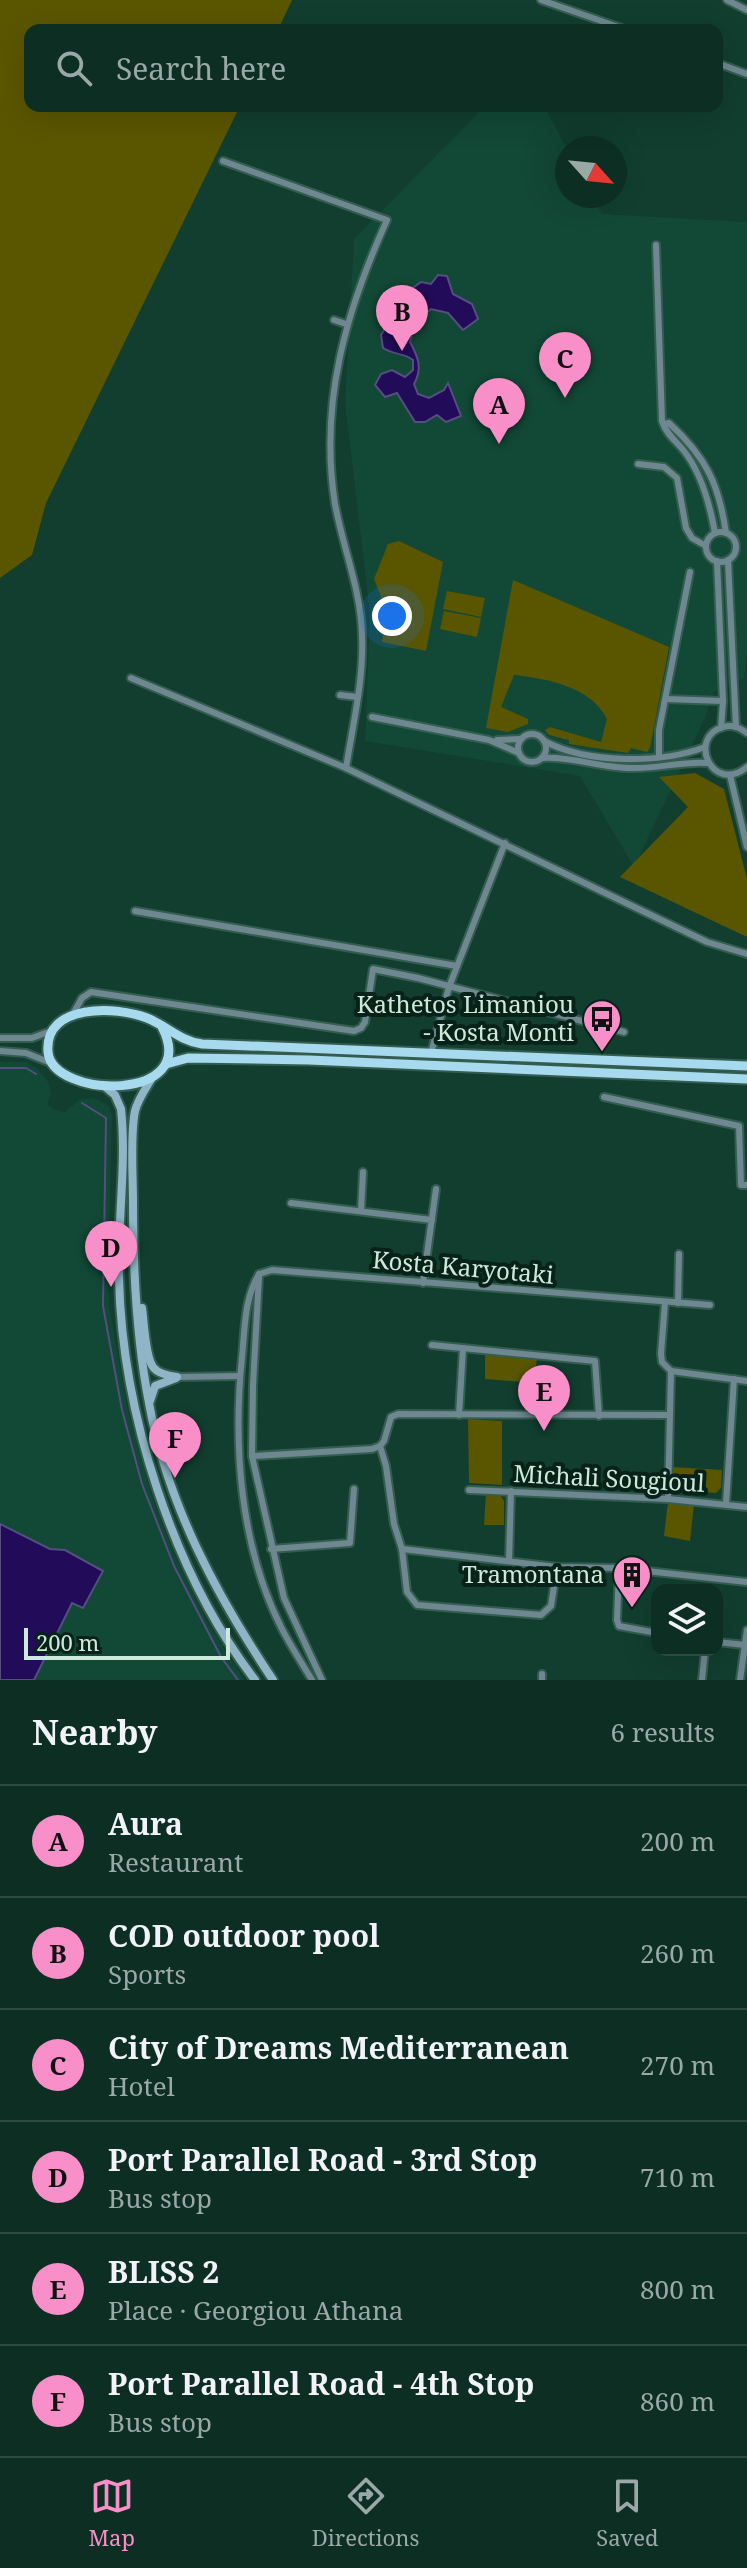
<!DOCTYPE html>
<meta charset="utf-8">
<style>
body{margin:0;font-family:"Noto Serif",serif;background:#16362b;color:#f1f3f6}
.controls{position:absolute;right:24px;bottom:24px;display:grid;overflow:hidden;border-radius:16px;box-shadow:0 8px 32px #0002}
.controls button{width:72px;height:72px;display:grid;place-items:center;padding:0;border:0;border-bottom:2px solid #2d4a41;background:#0d2e23;color:#f1f3f6;font:40px sans-serif}
.compass{position:absolute;left:555px;top:136px;width:72px;height:72px;border-radius:50%;background:#0d2e23;box-shadow:0 8px 32px #0002;rotate:117deg}
.scale{position:absolute;left:24px;bottom:20px;width:206px;box-sizing:border-box;padding-left:8px;border:4px solid #cce9dc;border-top:0;font-size:22px;line-height:28px;white-space:nowrap;color:#cce9dc;-webkit-text-stroke:6px #092219;paint-order:stroke}
.you{position:absolute;left:392px;top:616px;width:28px;height:28px;margin:-20px;border:6px solid #fff;border-radius:50%;background:#1a73e8;box-shadow:0 0 0 12px #1a73e833}
.badge{display:grid;place-items:center;width:52px;height:52px;border-radius:50%;background:#f98fc9;color:#111;font-size:26px;font-weight:700}
.pin{position:absolute;translate:-50% -66px;filter:drop-shadow(0 2px 4px #0008)}
.pin::after{content:'';position:absolute;top:42px;width:28px;height:24px;background:inherit;clip-path:polygon(0 0,100% 0,50% 100%)}
.list{margin:0;padding:0;list-style:none}
h2{display:flex;justify-content:space-between;align-items:center;height:104px;margin:0;padding:0 32px;font-size:34px}
h2 small{font-size:26px;font-weight:400;color:#9aa8a6}
.list li{display:grid;grid-template-columns:52px 1fr auto;gap:24px;align-items:center;box-sizing:border-box;height:112px;padding:0 32px;border-top:2px solid #2d4a41}
.list b{display:block;font-size:30px;white-space:nowrap}
.list p{margin:0;font-size:26px;white-space:nowrap;color:#9aa8a6}
.list em{font-size:26px;font-style:normal;color:#9aa8a6}
.icon{flex:none;width:44px;height:44px;fill:none;stroke:currentColor;stroke-width:2;stroke-linecap:round;stroke-linejoin:round}
.map{position:relative;flex:none;width:747px;height:1680px;overflow:hidden}
.search{position:absolute;background:#0d2e23;box-shadow:0 8px 32px #0002;left:24px;right:24px;top:24px;height:88px;display:flex;align-items:center;gap:20px;box-sizing:border-box;padding:0 28px;border-radius:16px;color:#9aa8a6;font-size:30px}
.sheet{height:776px;background:#0d2e23}
nav{display:flex;justify-content:space-around;align-items:center;box-sizing:border-box;height:112px;border-top:2px solid #2d4a41;background:#0d2e23;font-size:22px;color:#9aa8a6}
nav a{display:grid;justify-items:center;gap:4px}
nav .on{color:#f98fc9}
.map>svg:first-child{display:block}
.built{fill:#124836}
.green{fill:#5a5600}
.water{fill:#220b59;stroke:#554e80;stroke-width:2}
.lines{fill:none;stroke-linecap:round;stroke-linejoin:round}
.stream{stroke:#554e80;stroke-width:2}
.minor-casing{stroke:#335d4e;stroke-width:10}
.secondary-casing{stroke:#335d4e;stroke-width:12}
.primary-casing{stroke:#335d4e;stroke-width:13}
.minor{stroke:#6f8791;stroke-width:6}
.secondary{stroke:#8fb5c6;stroke-width:8}
.primary{stroke:#a7d9ef;stroke-width:9}
.labels{text-anchor:middle;stroke-width:8;stroke-linejoin:round;paint-order:stroke}
.poi-label{font-size:24px;fill:#cce9dc;stroke:#092219;text-anchor:end}
.street-label{font-size:24px;fill:#cce9dc;stroke:#092219}
</style>
<div class="map">
<svg width="747" height="1680" viewBox="0 0 747 1680">
<rect width="100%" height="100%" fill="#113e2f"/>
<g class="built">
<polygon points="485,106 544,106 567,149 567,196 592,196 602,214 747,222 747,653 744,678 714,692 705,718 634,867 580,776 365,741 370,613 345,403 354,239"/>
<polygon points="0,1062 26,1062 37,1068 48,1082 51,1094 47,1105 64,1113 79,1100 93,1098 109,1106 112,1116 108,1279 109,1306 128,1411 153,1500 174,1554 205,1618 244,1680 34,1680 72,1602 83,1608 65,1550 51,1550 0,1524"/>
</g>
<g class="green">
<polygon points="0,0 292,0 278,30 30,30 30,106 240,106 46,503 32,555 0,578"/>
<polygon points="399,541 443,562 426,651 382,642 386,610 374,579 388,544"/>
<path d="M513,580l156,67 -19,101 -3,4 -16,-4 -3,5 -59,-9v-4l-20,-5 -4,-5 5,-3 51,15 6,-23c-17,-33 -59,-40 -93,-44l-13,32 27,12v5l-20,8 -22,-4z"/>
<polygon points="447,591 485,598 481,617 443,609"/>
<polygon points="444,611 481,618 477,637 440,629"/>
<polygon points="695,773 724,789 747,879 747,937 620,877 688,807 659,777"/>
<polygon points="485,1351 537,1355 535,1383 485,1379"/>
<polygon points="468,1419 502,1421 502,1485 469,1483"/>
<polygon points="672,1467 722,1470 721,1488 716,1493 676,1490 672,1484"/>
<polygon points="486,1493 500,1495 504,1501 504,1525 484,1525"/>
<polygon points="668,1501 694,1504 690,1541 664,1536"/>
</g>
<g class="water">
<path d="M438,275l9,1 6,18 19,10 6,15 -15,11 -15,-17 -17,-4 -16,14 -5,19c8,15 13,26 4,42l4,10 11,4 15,-8 4,-7 13,33 -15,6 -9,-7 -12,7h-10l-18,-29 -12,4 -10,-12 6,-11 11,-4 13,7 8,-7v-10c-9,-7 -19,-5 -30,-12l-2,-13 5,-8 23,-5 4,-4 1,-9 -6,-8 2,-11 11,-8 10,2z"/>
<polygon points="0,1524 50,1549 65,1550 103,1571 83,1608 72,1603 34,1680 0,1680"/>
</g>
<g class="lines">
<g class="stream">
<polyline points="0,1068 26,1068 36,1074"/>
<polyline points="82,1103 106,1118 103,1306 122,1410 142,1484 174,1566 221,1657 238,1680"/>
</g>
<g class="minor-casing">
<g id="minor">
<polyline points="541,0 627,30"/>
<polyline points="727,0 747,10"/>
<polyline points="717,63 747,74"/>
<path d="M223,161l164,59c-41,91 -68,183 -52,284 8,44 26,86 27,131 2,44 -9,89 -16,133"/>
<path d="M656,245l6,176c4,13 14,20 22,30 18,23 26,54 31,82"/>
<polyline points="334,320 346,324"/>
<path d="M664,424l5,-1c37,34 50,61 57,110"/>
<polyline points="638,464 664,467 677,478 686,528 692,538 706,546"/>
<circle cx="721" cy="547" r="15"/>
<polyline points="728,560 736,727"/>
<polyline points="717,561 723,701 721,728"/>
<polyline points="131,678 346,768 707,942 747,954"/>
<polyline points="340,695 357,697"/>
<polyline points="666,699 723,701"/>
<polyline points="372,717 489,740 519,753"/>
<path d="M747,733c-7,-5 -14,-9 -24,-6 -36,10 -11,68 24,40"/>
<circle cx="532" cy="748" r="14"/>
<polyline points="497,740 521,739"/>
<path d="M544,741c44,23 116,23 161,6"/>
<polyline points="659,757 659,730 690,572"/>
<path d="M542,758c29,-2 59,10 89,10 26,1 51,-7 77,-5"/>
<polyline points="730,775 747,847"/>
<polyline points="135,911 457,966"/>
<polyline points="73,1014 82,998 91,992 354,1031 361,1028 365,1022 373,969 418,978 624,1032"/>
<polyline points="0,1038 32,1038 51,1031"/>
<polyline points="0,1051 26,1053 51,1063"/>
<polyline points="431,1053 449,987 505,843"/>
<polyline points="604,1097 739,1126 741,1185 747,1185"/>
<polyline points="291,1203 432,1220"/>
<polyline points="361,1211 363,1172"/>
<polyline points="259,1274 272,1270 710,1305"/>
<path d="M259,1274c-15,25 -14,54 -17,83 -9,88 -2,189 39,270 9,18 20,35 31,53"/>
<polyline points="259,1276 253,1385 252,1456 284,1598 322,1680"/>
<polyline points="423,1283 436,1189"/>
<polyline points="665,1302 661,1354 662,1362 671,1371 747,1381"/>
<polyline points="678,1303 679,1254"/>
<polyline points="432,1345 595,1361 599,1416"/>
<polyline points="177,1377 240,1376"/>
<polyline points="459,1415 463,1348"/>
<polyline points="380,1446 386,1466 394,1524 402,1549 407,1592 417,1605 541,1615 551,1606 557,1567"/>
<polyline points="380,1446 384,1441 391,1417 398,1414 670,1415"/>
<polyline points="252,1456 372,1449 380,1446"/>
<polyline points="469,1490 668,1499 747,1507"/>
<polyline points="668,1499 671,1371"/>
<polyline points="726,1504 734,1379"/>
<polyline points="271,1549 350,1543 354,1489"/>
<polyline points="402,1549 557,1567 619,1568 747,1582"/>
<polyline points="509,1561 511,1491"/>
<polyline points="619,1568 617,1620 619,1626 657,1633"/>
<polyline points="717,1642 745,1645"/>
<polyline points="542,1680 542,1674"/>
<polyline points="702,1680 705,1650"/>
<polyline points="740,1680 747,1630"/>
</g>
</g>
<g class="secondary-casing">
<g id="secondary">
<path d="M152,1078c-6,10 -14,21 -17,33 -5,24 -2,65 -2,91 0,67 3,135 16,201 18,101 68,193 124,277"/>
<path d="M103,1085l12,10 6,14c6,55 -4,114 -2,169 3,135 54,295 136,402"/>
<path d="M142,1308c2,14 3,48 11,59 5,7 17,9 24,10"/>
<polyline points="150,1401 155,1386 176,1378"/>
</g>
</g>
<g class="primary-casing">
<g id="primary">
<path d="M162,1027c40,76 -110,72 -114,25 -4,-49 69,-46 99,-34 20,8 33,23 55,26l545,22"/>
<polyline points="166,1064 188,1058 309,1060 747,1079"/>
</g>
</g>
<use href="#minor" class="minor"/>
<use href="#secondary" class="secondary"/>
<use href="#primary" class="primary"/>
</g>
<defs>
<g id="bus-pin" transform="scale(2)"><path d="M0 17L-7.5 6A9.5 9.5 0 1 1 7.5 6Z" fill="#f98fc9" stroke="#092219"/><path d="M-5-6H5V4H4V6H2V4H-2V6H-4V4H-5ZM-3.5-4V0h7V-4ZM-3.5 1.2v1.5H-2V1.2ZM2 1.2v1.5H3.5V1.2Z" fill="#111"/></g>
<g id="building-pin" transform="scale(2)"><path d="M0 17L-7.5 6A9.5 9.5 0 1 1 7.5 6Z" fill="#f98fc9" stroke="#092219"/><path d="M-4-6H4V6H1V3H-1V6H-4ZM-2.5-4.3h1.7v1.8h-1.7ZM.8-4.3h1.7v1.8H.8ZM-2.5-1h1.7V.8h-1.7ZM.8-1h1.7V.8H.8Z" fill="#111"/></g>
</defs>
<g fill-rule="evenodd">
<use href="#bus-pin" x="602" y="1019"/>
<use href="#building-pin" x="632" y="1575"/>
</g>
<g class="labels">
<g class="poi-label">
<text x="574" y="1013">Kathetos Limaniou<tspan x="574" dy="28">- Kosta Monti</tspan></text>
<text x="604" y="1583">Tramontana</text>
</g>
<g class="street-label">
<text transform="translate(463 1268) rotate(5)" y="8">Kosta Karyotaki</text>
<text transform="translate(609 1479) rotate(3)" y="8">Michali Sougioul</text>
</g>
</g>
</svg>
<div class="controls">
<button><svg class="icon" aria-label="layers" viewBox="0 0 24 24"><path d="M12 4l9 5-9 5-9-5zM3 14l9 5 9-5"/></svg></button>
</div>
<svg class="compass" viewBox="-18 -18 36 36"><path d="M0-13l5 13h-10z" fill="#e53935"/><path d="M0 13l5-13h-10z" fill="#9aa8a6"/></svg>
<div class="scale">200 m</div>
<div class="you"></div>
<div class="pin badge" style="left:499px;top:444px">A</div>
<div class="pin badge" style="left:402px;top:351px">B</div>
<div class="pin badge" style="left:565px;top:398px">C</div>
<div class="pin badge" style="left:111px;top:1287px">D</div>
<div class="pin badge" style="left:544px;top:1431px">E</div>
<div class="pin badge" style="left:175px;top:1478px">F</div>
<div class="search"><svg class="icon" aria-label="search" viewBox="0 0 24 24"><circle cx="10" cy="10" r="6"/><path d="M15 15l6 6"/></svg>Search here</div>
</div>
<section class="sheet">
<h2>Nearby<small>6 results</small></h2>
<ul class="list">
<li><span class="badge">A</span><div><b>Aura</b><p>Restaurant</p></div><em>200 m</em></li>
<li><span class="badge">B</span><div><b>COD outdoor pool</b><p>Sports</p></div><em>260 m</em></li>
<li><span class="badge">C</span><div><b>City of Dreams Mediterranean</b><p>Hotel</p></div><em>270 m</em></li>
<li><span class="badge">D</span><div><b>Port Parallel Road - 3rd Stop</b><p>Bus stop</p></div><em>710 m</em></li>
<li><span class="badge">E</span><div><b>BLISS 2</b><p>Place · Georgiou Athana</p></div><em>800 m</em></li>
<li><span class="badge">F</span><div><b>Port Parallel Road - 4th Stop</b><p>Bus stop</p></div><em>860 m</em></li>
</ul>
</section>
<nav>
<a class="on"><svg class="icon" aria-label="map" viewBox="0 0 24 24"><path d="M3 6l6-2 6 2 6-2v14l-6 2-6-2-6 2zM9 4v14M15 6v14"/></svg>Map</a>
<a><svg class="icon" aria-label="directions" viewBox="0 0 24 24"><path d="M12 3l9 9-9 9-9-9zM9 14v-3h6M13 9l2 2-2 2"/></svg>Directions</a>
<a><svg class="icon" aria-label="saved" viewBox="0 0 24 24"><path d="M7 4h10v16l-5-4-5 4z"/></svg>Saved</a>
</nav>
